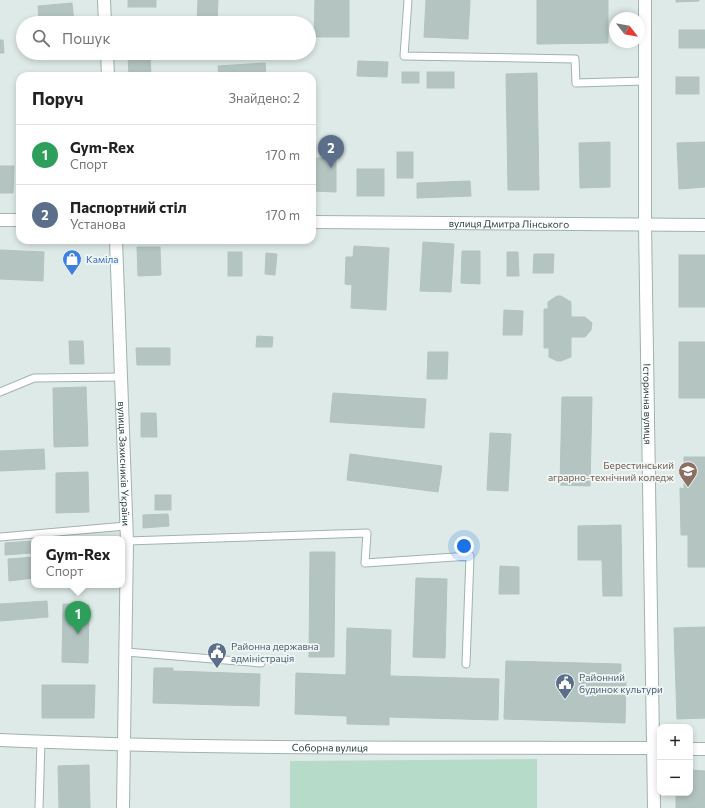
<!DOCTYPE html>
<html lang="uk">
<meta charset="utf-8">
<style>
body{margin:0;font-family:Commissioner,sans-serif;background:#f2f2f2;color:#222}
.controls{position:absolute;right:12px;bottom:12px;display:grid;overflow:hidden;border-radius:8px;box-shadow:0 2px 6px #0003}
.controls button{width:36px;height:36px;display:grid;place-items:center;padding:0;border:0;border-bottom:1px solid #e0e0e0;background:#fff;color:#222;font:20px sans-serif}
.compass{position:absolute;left:609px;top:12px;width:36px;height:36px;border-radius:50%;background:#fff;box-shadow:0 2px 6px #0003;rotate:121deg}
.you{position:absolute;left:464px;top:546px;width:14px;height:14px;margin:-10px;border:3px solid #fff;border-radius:50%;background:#1a73e8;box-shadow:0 0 0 6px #1a73e833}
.badge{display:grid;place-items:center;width:26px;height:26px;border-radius:50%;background:#db2777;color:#fff;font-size:13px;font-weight:700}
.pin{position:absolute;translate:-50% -33px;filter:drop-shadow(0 1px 2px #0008)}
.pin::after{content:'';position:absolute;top:21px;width:14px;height:12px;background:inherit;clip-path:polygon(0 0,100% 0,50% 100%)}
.popup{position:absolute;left:31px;top:536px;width:94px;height:52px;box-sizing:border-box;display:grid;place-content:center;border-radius:8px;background:#fff;filter:drop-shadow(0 1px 3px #0005);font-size:13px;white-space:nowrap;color:#767676}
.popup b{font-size:15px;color:#222}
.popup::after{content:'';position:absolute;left:50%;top:100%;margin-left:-8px;border:8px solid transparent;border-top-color:#fff}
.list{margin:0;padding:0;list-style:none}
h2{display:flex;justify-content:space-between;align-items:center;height:52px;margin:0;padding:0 16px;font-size:17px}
h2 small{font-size:13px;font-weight:400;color:#767676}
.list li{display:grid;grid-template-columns:26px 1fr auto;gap:12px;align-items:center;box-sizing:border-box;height:60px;padding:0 16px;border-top:1px solid #e0e0e0}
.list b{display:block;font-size:15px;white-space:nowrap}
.list p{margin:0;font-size:13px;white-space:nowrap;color:#767676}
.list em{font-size:13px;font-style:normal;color:#767676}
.icon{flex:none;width:22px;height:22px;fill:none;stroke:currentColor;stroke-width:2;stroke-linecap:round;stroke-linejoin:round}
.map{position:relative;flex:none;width:705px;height:808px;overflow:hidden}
.search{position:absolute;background:#fff;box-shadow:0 2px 6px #0003;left:16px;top:16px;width:300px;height:44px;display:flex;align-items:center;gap:10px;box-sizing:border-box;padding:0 14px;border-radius:22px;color:#767676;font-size:15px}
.panel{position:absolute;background:#fff;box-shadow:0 2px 6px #0003;left:16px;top:72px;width:300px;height:172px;border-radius:12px}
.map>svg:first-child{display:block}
.green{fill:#b6dcc9}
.building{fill:#b4c5c1;stroke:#b1c4c0}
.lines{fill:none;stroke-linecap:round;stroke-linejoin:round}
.lane-casing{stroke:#a1b2af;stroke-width:9}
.street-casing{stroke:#a1b2af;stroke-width:14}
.lane{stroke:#fff;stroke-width:7}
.street{stroke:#fff;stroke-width:12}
.labels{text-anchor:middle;stroke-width:3.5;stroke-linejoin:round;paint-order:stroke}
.street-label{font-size:10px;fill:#1f3a39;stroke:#eff7f5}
.shop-label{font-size:10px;fill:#366cbe;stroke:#eff7f5;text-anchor:start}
.education-label{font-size:10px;fill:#785e54;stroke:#eff7f5;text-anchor:end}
.service-label{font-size:10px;fill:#4e5e75;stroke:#eff7f5;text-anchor:start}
</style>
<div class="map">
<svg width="705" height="808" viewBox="0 0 705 808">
<rect width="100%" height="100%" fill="#deeae7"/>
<polygon class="green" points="537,759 537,808 290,808 290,761"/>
<g class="building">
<rect x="128" y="0" width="28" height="7"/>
<polygon points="198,0 218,0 217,23 197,23"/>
<polygon points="315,0 349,0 349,37 314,37"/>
<polygon points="426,0 470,0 468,39 424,37"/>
<polygon points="537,0 608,0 608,43 537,44"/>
<polygon points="676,0 699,0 699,1 676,2"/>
<polygon points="72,3 74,23 39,23 38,6"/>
<rect x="679" y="30" width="26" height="18"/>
<polygon points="0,40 3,40 4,53 0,53"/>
<polygon points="128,56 150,56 151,76 129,76"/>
<polygon points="358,61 388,62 387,77 357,76"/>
<polygon points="265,63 266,76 219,76 218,66"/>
<rect x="402" y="72" width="17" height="11"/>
<rect x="427" y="72" width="27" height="16"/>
<polygon points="537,73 539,190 508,190 506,74"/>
<rect x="676" y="77" width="23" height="17"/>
<polygon points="312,96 313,96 312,141"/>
<polygon points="610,142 610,187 580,188 579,143"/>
<polygon points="705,142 705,187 679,189 677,143"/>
<polygon points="312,149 313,158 336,158 336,192 312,191"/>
<rect x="397" y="152" width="16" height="26"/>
<polygon points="0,166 14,166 13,193 0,193"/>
<rect x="357" y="169" width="27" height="27"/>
<polygon points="470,181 471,196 417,198 417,183"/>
<polygon points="423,242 454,244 451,292 420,291"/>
<polygon points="354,246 389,248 386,310 351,308 352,285 345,284 346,257 353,257"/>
<polygon points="137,247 160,247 161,275 138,276"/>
<polygon points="0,250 44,252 43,281 0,279"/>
<polygon points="462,251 480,251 480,284 461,283"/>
<rect x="228" y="252" width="14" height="24"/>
<polygon points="507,252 518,252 519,276 507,276"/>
<polygon points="266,253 277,254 275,275 265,274"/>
<polygon points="534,254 554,254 553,273 533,273"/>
<rect x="679" y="255" width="26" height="52"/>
<polygon points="557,296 561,296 571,302 571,317 585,317 592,323 591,330 585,337 571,337 571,357 561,361 557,361 549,357 549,348 544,348 544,309 548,309 548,302"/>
<polygon points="504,310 523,311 522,335 503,335"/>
<polygon points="257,336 273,337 272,347 256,347"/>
<polygon points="69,341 83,341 84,364 70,364"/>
<rect x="679" y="342" width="26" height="56"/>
<polygon points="136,348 170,348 170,365 137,365"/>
<polygon points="428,352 448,352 447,379 427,379"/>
<polygon points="86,387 88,446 54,447 53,388"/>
<polygon points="333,393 426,399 424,428 330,422"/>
<polygon points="562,397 592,397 590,486 560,485"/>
<polygon points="141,413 156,413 157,437 141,437"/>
<polygon points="490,433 511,434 508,491 487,490"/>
<polygon points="44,449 45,469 0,471 0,451"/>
<polygon points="350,454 442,466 438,492 347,480"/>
<polygon points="684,457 705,457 705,567 688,567 688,535 681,535 680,488 684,489"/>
<polygon points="88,472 89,512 56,513 56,473"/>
<rect x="155" y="495" width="16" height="15"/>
<polygon points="168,514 169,526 143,528 143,515"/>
<polygon points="621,525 622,596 603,596 602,560 578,560 578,526"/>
<polygon points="65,536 65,539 37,539 36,538"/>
<polygon points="31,541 32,553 5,555 5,543"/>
<polygon points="310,552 335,552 334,657 309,657"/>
<polygon points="34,557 34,578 9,581 8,559"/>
<polygon points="500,566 519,567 519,594 499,594"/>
<polygon points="416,578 447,579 445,658 413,657"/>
<polygon points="47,601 48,617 0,621 0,604"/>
<polygon points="63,604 89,605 88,663 62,662"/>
<polygon points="705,627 705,718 677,719 674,628"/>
<polygon points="347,628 391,630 390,676 499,679 498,720 389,717 389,725 347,724 347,716 295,714 296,673 346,675"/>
<polygon points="506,661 621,664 621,681 626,681 625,723 504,719"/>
<polygon points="154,668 173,668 173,671 260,674 259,706 153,703"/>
<polygon points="42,685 95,685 94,718 42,718"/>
<polygon points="89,765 90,808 59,808 58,766"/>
<polygon points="690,770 705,771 705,808 676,808 676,793 690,793"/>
</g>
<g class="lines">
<g class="lane-casing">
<g id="lane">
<polyline points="408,0 404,56 575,59 576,83 645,81"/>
<polyline points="0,392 34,378 121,377"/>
<polyline points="0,537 126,526"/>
<polyline points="127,541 367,533 365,563 470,556 466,664"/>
<polyline points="126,652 261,663"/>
<polyline points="39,808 41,742"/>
</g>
</g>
<g class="street-casing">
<g id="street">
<polyline points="104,0 105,23"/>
<path id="s1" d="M645,0v224l9,584"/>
<polyline points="107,53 108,76"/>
<polyline points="0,220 20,220"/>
<path id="s2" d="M312,222l393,3"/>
<path id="s3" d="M116,240l11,301 -4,267"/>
<path id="s4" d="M0,740c220,10 440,7 660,8"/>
<polyline points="690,749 705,749"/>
</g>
</g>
<use href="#lane" class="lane"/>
<use href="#street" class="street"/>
</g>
<defs>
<g id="shop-pin" transform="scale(1)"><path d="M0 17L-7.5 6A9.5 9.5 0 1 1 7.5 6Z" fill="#3f7fe0" stroke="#eff7f5"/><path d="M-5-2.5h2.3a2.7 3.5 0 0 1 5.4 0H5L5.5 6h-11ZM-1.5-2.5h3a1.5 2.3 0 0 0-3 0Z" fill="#fff"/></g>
<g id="university-pin" transform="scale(1)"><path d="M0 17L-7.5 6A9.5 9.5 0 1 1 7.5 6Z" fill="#8d6e63" stroke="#eff7f5"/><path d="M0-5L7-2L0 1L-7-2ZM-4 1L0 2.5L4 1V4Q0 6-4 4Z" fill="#fff"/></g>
<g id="civic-pin" transform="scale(1)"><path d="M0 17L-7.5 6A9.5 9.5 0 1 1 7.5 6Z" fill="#5c6f8a" stroke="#eff7f5"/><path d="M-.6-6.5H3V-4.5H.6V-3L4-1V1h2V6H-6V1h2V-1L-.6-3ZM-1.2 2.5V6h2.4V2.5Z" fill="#fff"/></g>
</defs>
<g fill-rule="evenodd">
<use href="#shop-pin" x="72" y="259"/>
<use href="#university-pin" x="688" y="471"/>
<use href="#civic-pin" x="217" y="652"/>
<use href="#civic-pin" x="565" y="683"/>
</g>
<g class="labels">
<g class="street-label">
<text dy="4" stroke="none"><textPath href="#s2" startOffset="197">вулиця Дмитра Лінського</textPath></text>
<text dy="4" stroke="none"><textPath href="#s1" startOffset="404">Історична вулиця</textPath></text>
<text dy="4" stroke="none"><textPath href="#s3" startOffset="224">вулиця Захисників України</textPath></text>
<text dy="4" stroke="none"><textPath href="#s4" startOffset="330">Соборна вулиця</textPath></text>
</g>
<g class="shop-label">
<text x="86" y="263">Каміла</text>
</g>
<g class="education-label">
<text x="674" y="469">Берестинський<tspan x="674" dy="12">аграрно-технічний коледж</tspan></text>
</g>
<g class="service-label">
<text x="231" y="650">Районна державна<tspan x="231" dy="12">адміністрація</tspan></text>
<text x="579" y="681">Районний<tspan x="579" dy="12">будинок культури</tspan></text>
</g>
</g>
</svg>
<div class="controls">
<button>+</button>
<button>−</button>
</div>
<svg class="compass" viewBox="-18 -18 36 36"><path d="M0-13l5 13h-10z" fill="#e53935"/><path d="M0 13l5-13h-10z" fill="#767676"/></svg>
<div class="you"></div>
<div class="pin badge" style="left:78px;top:634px;background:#2e9e5b">1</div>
<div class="popup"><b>Gym-Rex</b>Спорт</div>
<div class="pin badge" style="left:331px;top:168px;background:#5c6f8a">2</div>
<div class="search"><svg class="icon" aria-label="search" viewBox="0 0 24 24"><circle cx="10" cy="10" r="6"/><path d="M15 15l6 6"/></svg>Пошук</div>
<section class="panel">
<h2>Поруч<small>Знайдено: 2</small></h2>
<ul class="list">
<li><span class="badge" style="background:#2e9e5b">1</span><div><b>Gym-Rex</b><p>Спорт</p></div><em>170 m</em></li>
<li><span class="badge" style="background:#5c6f8a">2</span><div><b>Паспортний стіл</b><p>Установа</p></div><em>170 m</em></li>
</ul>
</section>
</div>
